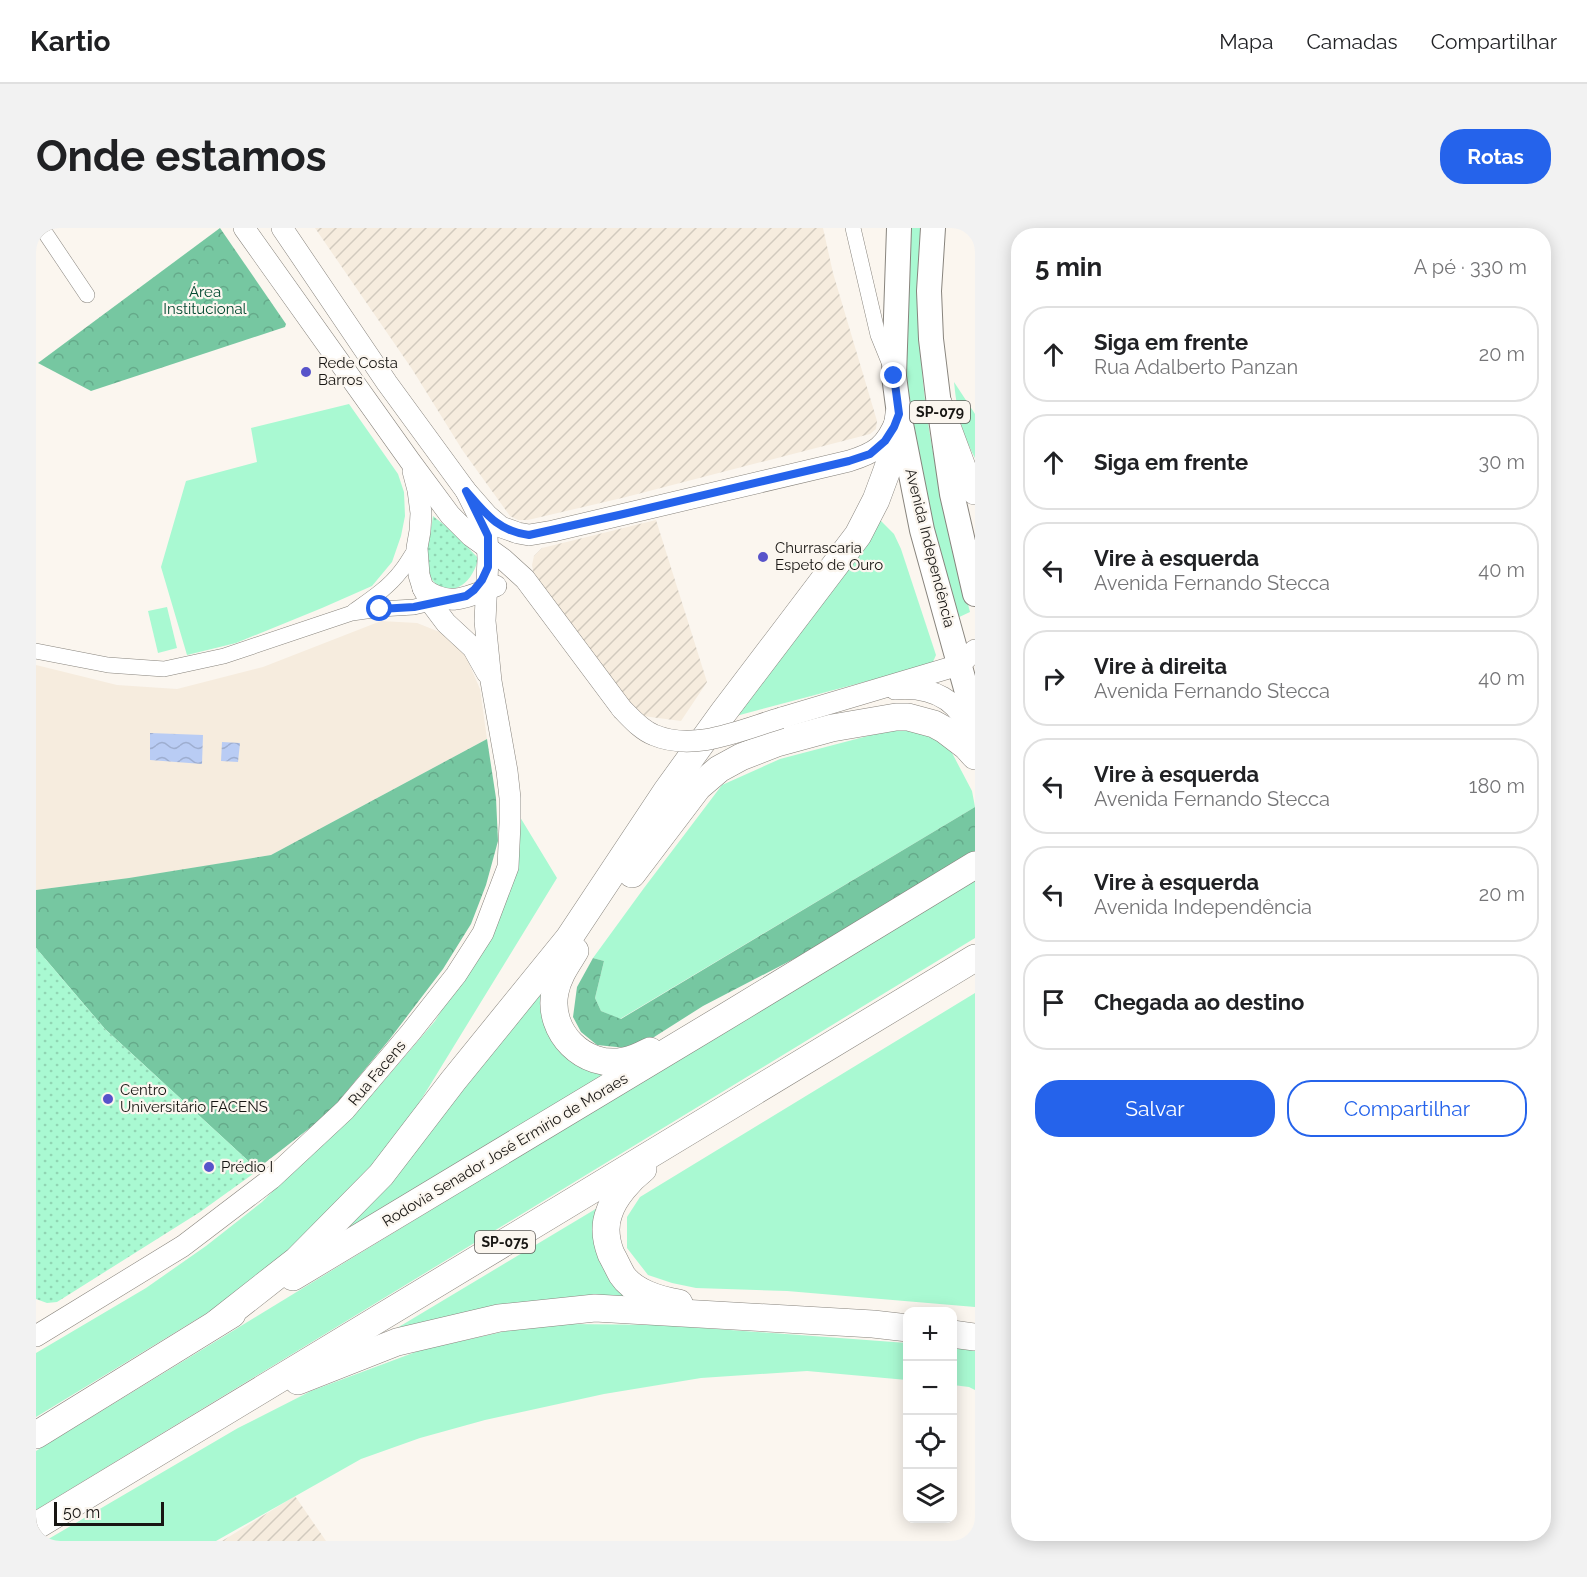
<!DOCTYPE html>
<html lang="pt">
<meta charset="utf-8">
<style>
body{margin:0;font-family:Raleway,sans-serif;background:#f2f2f2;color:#202124}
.controls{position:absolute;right:18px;bottom:18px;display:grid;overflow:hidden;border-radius:12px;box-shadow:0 3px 15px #0003}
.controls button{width:54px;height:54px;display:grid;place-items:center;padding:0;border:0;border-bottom:2px solid #e0e0e0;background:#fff;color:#202124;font:30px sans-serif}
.scale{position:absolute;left:18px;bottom:15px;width:110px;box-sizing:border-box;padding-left:6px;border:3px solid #181613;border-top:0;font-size:16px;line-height:21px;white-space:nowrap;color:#181613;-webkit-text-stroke:4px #fbf6ef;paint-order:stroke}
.stop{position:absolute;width:18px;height:18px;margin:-14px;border:4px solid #2563eb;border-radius:50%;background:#fff}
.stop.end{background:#2563eb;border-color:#fff;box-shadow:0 2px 6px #0008}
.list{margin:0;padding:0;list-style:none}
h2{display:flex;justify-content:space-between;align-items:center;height:78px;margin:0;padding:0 24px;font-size:26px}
h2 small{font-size:20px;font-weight:400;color:#757577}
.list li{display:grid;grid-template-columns:39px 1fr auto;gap:18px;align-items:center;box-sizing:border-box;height:96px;margin:0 12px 12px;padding:0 12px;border:2px solid #e0e0e0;border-radius:24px}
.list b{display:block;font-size:22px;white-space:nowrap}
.list p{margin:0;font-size:20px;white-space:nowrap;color:#757577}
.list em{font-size:20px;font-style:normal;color:#757577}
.actions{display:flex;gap:12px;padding:18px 24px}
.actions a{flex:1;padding:14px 0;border:2px solid #2563eb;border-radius:24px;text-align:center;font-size:21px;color:#2563eb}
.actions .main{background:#2563eb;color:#fff}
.icon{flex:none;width:33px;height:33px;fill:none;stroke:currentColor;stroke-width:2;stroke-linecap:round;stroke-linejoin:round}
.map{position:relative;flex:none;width:939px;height:1313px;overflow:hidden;border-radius:24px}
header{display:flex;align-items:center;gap:36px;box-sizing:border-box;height:84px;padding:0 30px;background:#fff;border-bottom:2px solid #e0e0e0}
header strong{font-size:28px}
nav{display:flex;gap:33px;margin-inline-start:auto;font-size:21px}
.intro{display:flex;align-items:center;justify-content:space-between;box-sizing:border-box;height:144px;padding:0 36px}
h1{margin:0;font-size:42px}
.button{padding:15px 27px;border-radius:24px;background:#2563eb;color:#fff;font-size:21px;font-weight:700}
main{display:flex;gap:36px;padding:0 36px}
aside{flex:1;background:#fff;border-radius:24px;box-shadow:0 3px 15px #0003}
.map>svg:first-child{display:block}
.built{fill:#f6ecde}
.industrial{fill:url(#industrial-furrows)}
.grass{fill:#a9f9d2}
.forest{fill:url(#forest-crowns)}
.park{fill:url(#park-dots)}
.water{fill:url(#water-waves)}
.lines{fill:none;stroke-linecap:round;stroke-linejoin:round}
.street-casing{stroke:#88847d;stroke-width:16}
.secondary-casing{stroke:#88847d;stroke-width:22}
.primary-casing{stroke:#88847d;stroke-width:26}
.highway-casing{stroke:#88847d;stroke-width:28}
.street{stroke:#fff;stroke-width:15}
.secondary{stroke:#fff;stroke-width:21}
.primary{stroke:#fff;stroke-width:24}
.highway{stroke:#fff;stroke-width:27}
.secondary-bridge-casing{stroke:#88847d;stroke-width:22;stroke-linecap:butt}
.secondary-bridge{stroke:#fff;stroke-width:21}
.route{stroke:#2563eb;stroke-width:8}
.poi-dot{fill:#5753ca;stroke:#fbf6ef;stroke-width:2}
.labels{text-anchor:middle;stroke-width:4.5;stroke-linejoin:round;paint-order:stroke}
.shield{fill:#fbf6ef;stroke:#5c5955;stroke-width:1.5}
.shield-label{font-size:14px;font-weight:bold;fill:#181613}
.park-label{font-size:15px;fill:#024931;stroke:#fbf6ef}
.poi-label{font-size:15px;fill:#181613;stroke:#fbf6ef;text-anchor:start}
.street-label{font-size:15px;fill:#181613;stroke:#fbf6ef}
</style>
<header>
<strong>Kartio</strong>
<nav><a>Mapa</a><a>Camadas</a><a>Compartilhar</a></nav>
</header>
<div class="intro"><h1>Onde estamos</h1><a class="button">Rotas</a></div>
<main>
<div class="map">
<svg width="939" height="1313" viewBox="0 0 939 1313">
<defs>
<pattern id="industrial-furrows" width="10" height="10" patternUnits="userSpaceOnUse" patternTransform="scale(1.5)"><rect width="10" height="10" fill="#f6ecde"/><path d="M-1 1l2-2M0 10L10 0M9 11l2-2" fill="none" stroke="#d2cabe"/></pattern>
<pattern id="forest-crowns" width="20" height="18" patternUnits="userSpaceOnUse" patternTransform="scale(1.5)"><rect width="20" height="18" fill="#76c7a1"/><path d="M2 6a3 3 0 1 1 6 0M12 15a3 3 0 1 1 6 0" fill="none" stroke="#65aa8a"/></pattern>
<pattern id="park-dots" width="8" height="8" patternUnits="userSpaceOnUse" patternTransform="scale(1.5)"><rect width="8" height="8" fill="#a9f9d2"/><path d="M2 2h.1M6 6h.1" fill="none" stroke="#91d5b3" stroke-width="1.8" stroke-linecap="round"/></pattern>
<pattern id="water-waves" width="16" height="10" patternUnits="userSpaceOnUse" patternTransform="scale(1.5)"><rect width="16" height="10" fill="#b9ccf4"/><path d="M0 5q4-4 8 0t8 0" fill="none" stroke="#9eaed0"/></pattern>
</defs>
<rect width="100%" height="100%" fill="#fbf6ef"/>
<polygon class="built" points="345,393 381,395 406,405 429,426 444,461 451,511 235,627 102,649 0,662 0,437 81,457 141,461 227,439"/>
<g class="industrial">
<polygon points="279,0 787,0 797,45 841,193 840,201 834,206 590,269 492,292 482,292 474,288 427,223 376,141"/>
<polygon points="620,292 671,454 645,493 607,488 591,474 498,347 496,337 498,328 506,320"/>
<polygon points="259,1268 290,1313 186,1313"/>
</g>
<g class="grass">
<path d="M871,0h15c-6,67 -3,135 7,201 10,62 26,123 41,183l-15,7 -28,-117 -16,-80 -7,-73z"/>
<path d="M918,154l21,32v44c-14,-26 -18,-47 -21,-76z"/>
<polygon points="313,176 362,246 368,264 369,288 365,308 356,334 336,358 286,380 200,415 151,427 125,339 150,253 221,234 215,200"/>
<polygon points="843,291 858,306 865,321 900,427 896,436 700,488"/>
<polygon points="131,379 141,420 122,425 112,383"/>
<polygon points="866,499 896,509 915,523 936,563 939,579 584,791 565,783 559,770 568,733 557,730 608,660 686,557 744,531"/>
<polygon points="484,589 521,650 345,937 217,1057 0,1189 0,1125 110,1060 170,1018 226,974 283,917 335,868 399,793 454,705"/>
<polygon points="939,650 939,710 0,1282 0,1223"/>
<polygon points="512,741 512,759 567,847 314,999 312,997"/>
<polygon points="939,765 939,1079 751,1063 660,1060 636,1055 612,1047 591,1020 591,989 604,969"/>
<polygon points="573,973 564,994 624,1078 326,1121"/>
<polygon points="531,1096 626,1097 871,1115 871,1152 771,1143 665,1150 568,1166 449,1192 384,1210 325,1231 180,1313 9,1313 202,1200 275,1163 385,1122 475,1102"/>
<polygon points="916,1119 939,1121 939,1162 933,1159 917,1157"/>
</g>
<g class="forest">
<polygon points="184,0 250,96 249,99 55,163 2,135"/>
<polygon points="451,511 460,570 462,613 450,657 435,696 407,741 353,812 293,885 221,941 69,801 0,720 0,662 93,650 235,627"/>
<polygon points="939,579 939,623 773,723 667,778 615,811 590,820 561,817 545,804 537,789 541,759 557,730 568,733 559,770 565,783 585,791"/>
</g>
<g class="park">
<path d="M397,288l19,15 26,27c-1,9 -8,22 -16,27 -13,9 -29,2 -34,-13 -5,-18 3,-38 5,-56z"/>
<polygon points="0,720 69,801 221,941 217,946 164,984 21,1074 11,1075 0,1071"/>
</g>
<g class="water">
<polygon points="114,505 167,507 166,536 114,532"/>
<polygon points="186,514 204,515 202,534 185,533"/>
</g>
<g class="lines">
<g class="street-casing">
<g id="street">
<polyline points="6,0 51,67"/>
<polyline points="817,0 842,107 855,139"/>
<path d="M318,383c17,-12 34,-23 47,-40 6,-7 10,-16 16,-23"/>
<polyline points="0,423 72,437 128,441 188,428 316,385 344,381 378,379 395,375"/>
</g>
</g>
<g class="secondary-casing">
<g id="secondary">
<polyline points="208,0 374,233 414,287 435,308 467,331 489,351 586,481"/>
<path d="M246,0l105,155 79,108 21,24 14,12 17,6 11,2 24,-4 296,-70c26,-8 37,-15 47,-41"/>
<polyline points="377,243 382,262 385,285 384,303 381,320 383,347 387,360 395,375 410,395 437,420 451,445"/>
<path d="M387,360c26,21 46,8 73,-2"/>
<path d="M859,461c37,-3 65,10 76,46"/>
<polyline points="745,490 923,437 939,422"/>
<polyline points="0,1108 147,1018 235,951 309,882 375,804 420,747 447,705 472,639 474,595 474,570 471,543 455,453 449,393 452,331 451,308 449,301 430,263"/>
</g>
</g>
<g class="primary-casing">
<g id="primary">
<polyline points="863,0 858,148 863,186 886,302 939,493"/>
<polyline points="897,0 893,63 895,111 903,177 916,266 939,366"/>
</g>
</g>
<g class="highway-casing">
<g id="highway">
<polyline points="903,177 932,255 939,263"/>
<polyline points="596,646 662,559 683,541 705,529 741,515 796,500 860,489 872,489 898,496 909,502 930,518 939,528"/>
<path d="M539,723c-8,13 -17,25 -20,41 -8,40 29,77 69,69 9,-1 18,-6 26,-10"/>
<path d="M607,941c-13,10 -29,28 -34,44 -5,13 -3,28 2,41 4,7 7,14 11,21 11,17 37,25 57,28"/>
<polyline points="257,1049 689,789 939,637"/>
<polyline points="182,1094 261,1032 345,947 417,853 533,710 630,564 687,485 822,307 840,272 850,245 858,222 863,186"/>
<polyline points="916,1106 939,1109"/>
<polyline points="262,1153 361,1114 463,1090 559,1080 837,1096 872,1100"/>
<polyline points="0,1207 196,1086"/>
<path d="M0,1298c312,-192 627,-378 939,-568"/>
</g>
</g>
<use href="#street" class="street"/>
<use href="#secondary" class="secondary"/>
<use href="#primary" class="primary"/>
<use href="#highway" class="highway"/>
<g class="secondary-bridge-casing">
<path id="secondary-bridge" d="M586,481c9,9 19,21 32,26 40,17 87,-5 127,-17"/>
</g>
<use href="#secondary-bridge" class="secondary-bridge"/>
</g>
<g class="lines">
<path class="route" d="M344,381l34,-2 52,-11 8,-6 8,-10 6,-13v-31l-22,-45c20,23 32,40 63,44l90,-20 230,-54 21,-7 15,-13 9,-14 5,-13 -5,-38"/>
</g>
<g class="poi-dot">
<circle cx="270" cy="144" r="6"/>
<circle cx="727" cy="329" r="6"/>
<circle cx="72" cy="871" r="6"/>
<circle cx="173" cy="939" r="6"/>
</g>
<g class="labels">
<g class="shield">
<rect x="874" y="173" width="60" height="22" rx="4.5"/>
<rect x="439" y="1003" width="60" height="22" rx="4.5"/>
</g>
<g class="shield-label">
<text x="904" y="189">SP-079</text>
<text x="469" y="1019">SP-075</text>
</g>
<g class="park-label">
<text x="169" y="69">Área<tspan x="169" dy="17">Institucional</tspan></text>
</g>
<g class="poi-label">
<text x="282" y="140">Rede Costa<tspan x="282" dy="17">Barros</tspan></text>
<text x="739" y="325">Churrascaria<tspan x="739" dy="17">Espeto de Ouro</tspan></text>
<text x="84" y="867">Centro<tspan x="84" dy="17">Universitário FACENS</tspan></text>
<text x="185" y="944">Prédio I</text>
</g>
<g class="street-label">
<text transform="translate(894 320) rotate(76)" y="5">Avenida Independência</text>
<text transform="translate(341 845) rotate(-50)" y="5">Rua Facens</text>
<text transform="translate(469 922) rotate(-31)" y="5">Rodovia Senador José Ermírio de Moraes</text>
</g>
</g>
</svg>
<div class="controls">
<button>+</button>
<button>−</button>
<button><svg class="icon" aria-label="locate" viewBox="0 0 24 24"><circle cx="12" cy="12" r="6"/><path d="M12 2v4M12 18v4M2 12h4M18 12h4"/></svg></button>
<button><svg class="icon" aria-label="layers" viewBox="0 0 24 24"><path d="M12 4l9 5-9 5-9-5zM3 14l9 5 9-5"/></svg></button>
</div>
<div class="scale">50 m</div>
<div class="stop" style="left:344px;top:381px"></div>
<div class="stop end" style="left:858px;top:148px"></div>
</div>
<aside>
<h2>5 min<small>A pé · 330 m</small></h2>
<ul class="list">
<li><svg class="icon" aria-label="ahead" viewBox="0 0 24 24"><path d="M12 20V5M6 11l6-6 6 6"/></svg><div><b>Siga em frente</b><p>Rua Adalberto Panzan</p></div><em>20 m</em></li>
<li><svg class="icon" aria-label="ahead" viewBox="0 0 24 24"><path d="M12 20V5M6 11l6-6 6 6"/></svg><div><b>Siga em frente</b></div><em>30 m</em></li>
<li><svg class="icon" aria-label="left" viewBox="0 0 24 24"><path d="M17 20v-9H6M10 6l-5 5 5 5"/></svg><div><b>Vire à esquerda</b><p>Avenida Fernando Stecca</p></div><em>40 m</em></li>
<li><svg class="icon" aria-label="right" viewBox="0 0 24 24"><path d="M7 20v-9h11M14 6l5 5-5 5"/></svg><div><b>Vire à direita</b><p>Avenida Fernando Stecca</p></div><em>40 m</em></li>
<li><svg class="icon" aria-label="left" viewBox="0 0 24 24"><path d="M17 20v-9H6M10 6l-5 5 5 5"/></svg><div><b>Vire à esquerda</b><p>Avenida Fernando Stecca</p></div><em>180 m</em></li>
<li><svg class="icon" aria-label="left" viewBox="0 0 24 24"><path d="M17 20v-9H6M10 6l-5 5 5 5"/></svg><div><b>Vire à esquerda</b><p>Avenida Independência</p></div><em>20 m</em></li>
<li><svg class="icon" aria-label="arrive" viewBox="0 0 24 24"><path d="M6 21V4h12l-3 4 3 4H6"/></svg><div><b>Chegada ao destino</b></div></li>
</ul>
<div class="actions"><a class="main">Salvar</a><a>Compartilhar</a></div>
</aside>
</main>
